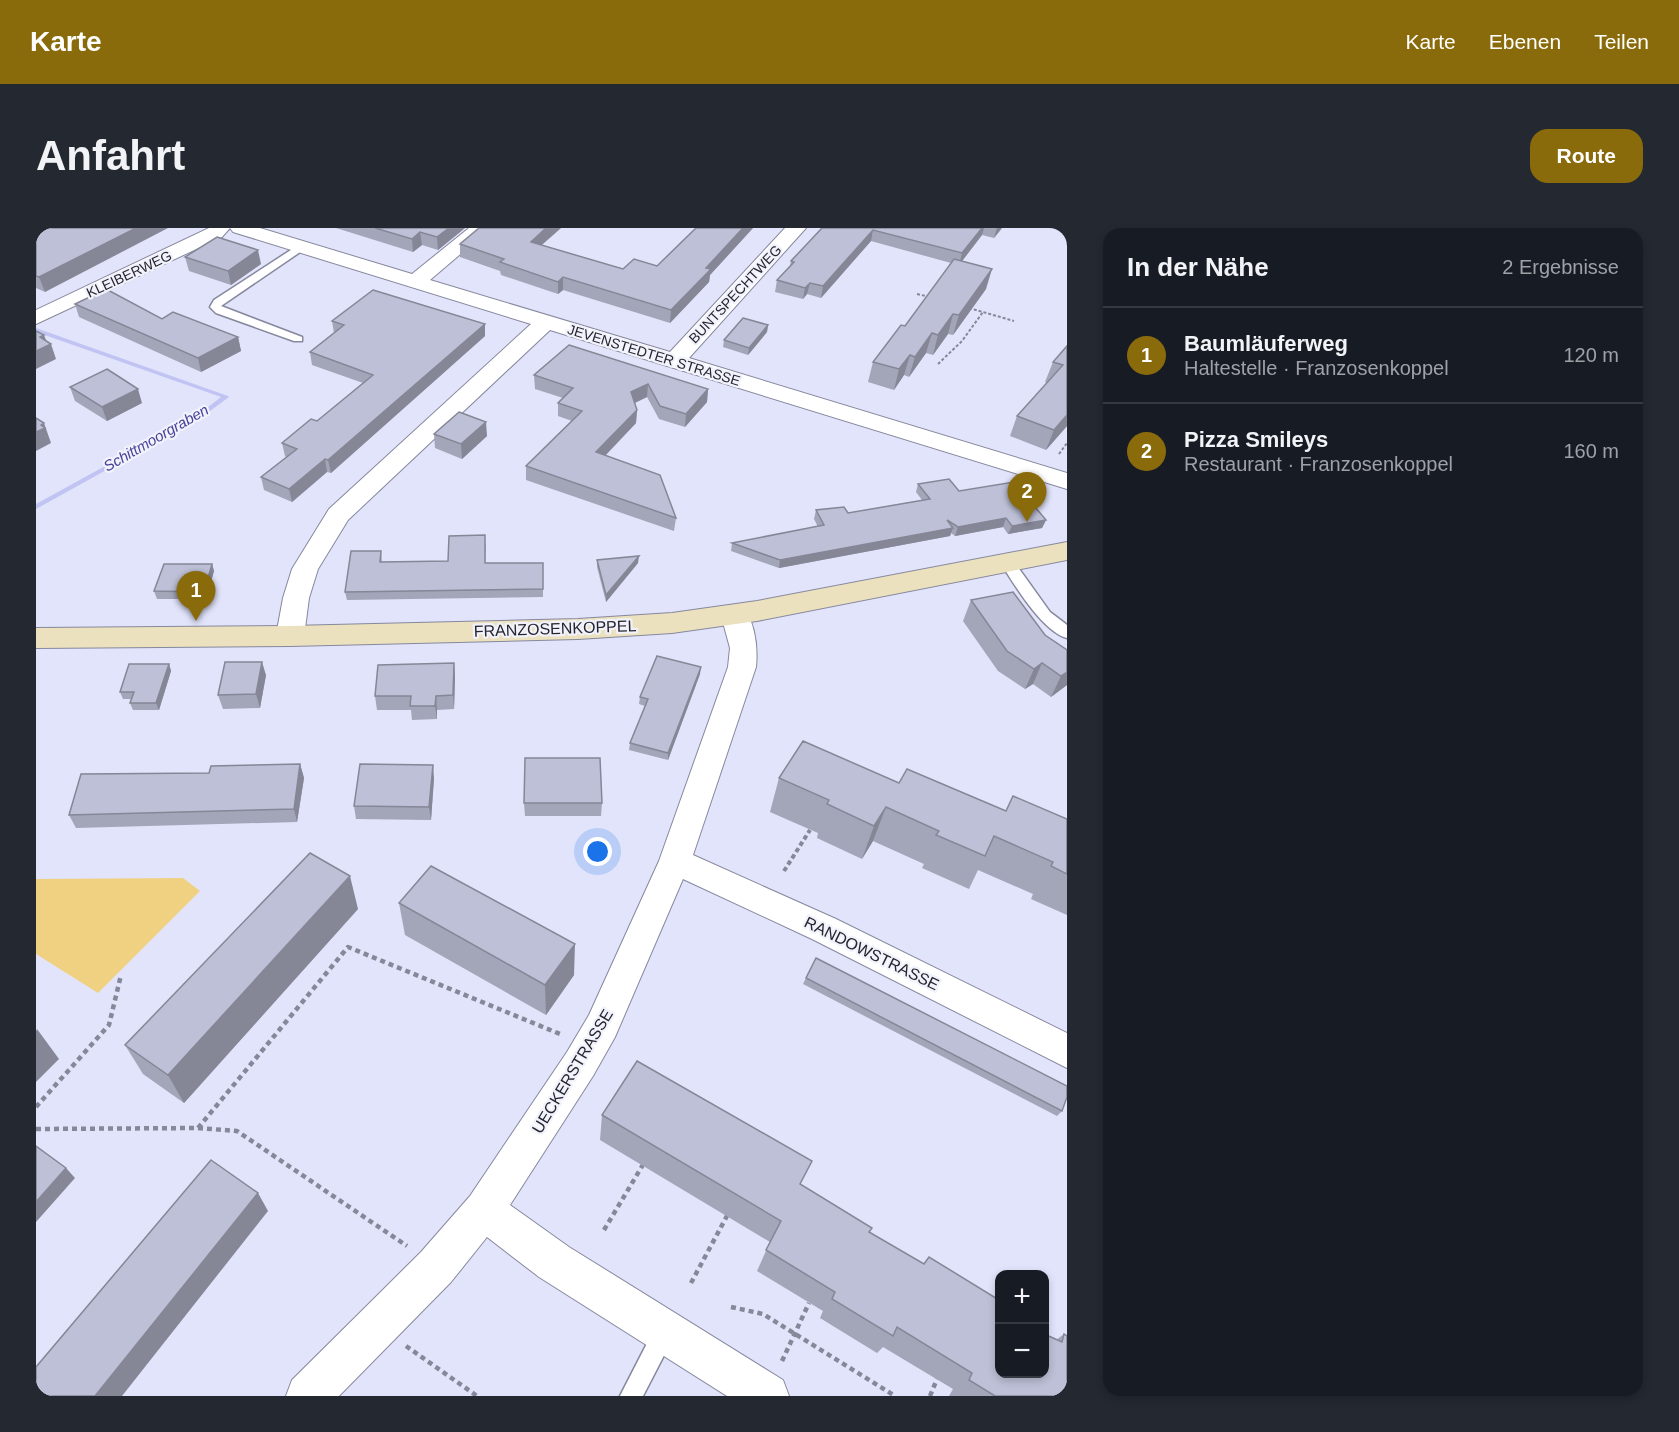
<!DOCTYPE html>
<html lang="de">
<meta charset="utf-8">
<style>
body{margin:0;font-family:Arial,sans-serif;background:#242831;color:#f1f3f6}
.controls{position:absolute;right:18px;bottom:18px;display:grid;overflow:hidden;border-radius:12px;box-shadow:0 3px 9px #0003}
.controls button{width:54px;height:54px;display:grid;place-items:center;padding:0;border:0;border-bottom:2px solid #363941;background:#171b24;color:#f1f3f6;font:30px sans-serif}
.you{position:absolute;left:562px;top:624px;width:21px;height:21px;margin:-15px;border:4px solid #fff;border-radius:50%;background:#1a73e8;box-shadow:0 0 0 9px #1a73e833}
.badge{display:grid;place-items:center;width:39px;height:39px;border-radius:50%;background:#8a6b0b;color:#fff;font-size:20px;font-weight:700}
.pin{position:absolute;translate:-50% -50px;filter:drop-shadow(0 2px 3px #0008)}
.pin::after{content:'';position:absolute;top:32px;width:21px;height:18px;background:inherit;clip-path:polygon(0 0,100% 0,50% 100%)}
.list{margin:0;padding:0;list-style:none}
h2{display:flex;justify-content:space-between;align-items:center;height:78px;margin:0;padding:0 24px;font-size:26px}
h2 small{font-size:20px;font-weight:400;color:#9ea1a6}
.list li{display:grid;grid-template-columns:39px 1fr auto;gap:18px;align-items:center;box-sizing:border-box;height:96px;padding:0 24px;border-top:2px solid #363941}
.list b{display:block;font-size:22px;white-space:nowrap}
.list p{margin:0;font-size:20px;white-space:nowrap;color:#9ea1a6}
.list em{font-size:20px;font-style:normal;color:#9ea1a6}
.map{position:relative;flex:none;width:1031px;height:1168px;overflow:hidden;border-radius:18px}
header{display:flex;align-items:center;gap:36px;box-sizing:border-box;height:84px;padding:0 30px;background:#8a6b0b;color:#fff}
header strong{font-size:28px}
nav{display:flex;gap:33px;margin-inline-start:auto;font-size:21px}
.intro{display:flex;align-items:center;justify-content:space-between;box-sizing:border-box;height:144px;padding:0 36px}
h1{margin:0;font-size:42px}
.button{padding:15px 27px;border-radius:18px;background:#8a6b0b;color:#fff;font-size:21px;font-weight:700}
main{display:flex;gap:36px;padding:0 36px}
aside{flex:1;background:#171b24;border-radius:18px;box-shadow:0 3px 9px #0003}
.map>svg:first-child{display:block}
.green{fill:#f0d182}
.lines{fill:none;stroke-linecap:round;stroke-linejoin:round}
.stream{fill:#c1c4f2;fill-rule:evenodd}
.lane-casing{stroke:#86889d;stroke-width:3}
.street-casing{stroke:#86889d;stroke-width:2}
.secondary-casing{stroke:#86889d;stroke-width:2}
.path-far2{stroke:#868798;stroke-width:2;stroke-dasharray:3 2;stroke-linecap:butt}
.path-far1{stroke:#868798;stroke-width:4;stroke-dasharray:4.5 3;stroke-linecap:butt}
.path{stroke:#868798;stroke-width:4.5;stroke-dasharray:5 4;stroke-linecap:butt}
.lane{fill:#fff;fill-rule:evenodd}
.street{fill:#fff;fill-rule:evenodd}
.secondary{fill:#ece1bf;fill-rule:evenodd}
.wall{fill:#a3a5b9}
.shaded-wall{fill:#858696}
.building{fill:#bec0d7;stroke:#858696;stroke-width:1.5}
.labels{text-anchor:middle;stroke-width:4.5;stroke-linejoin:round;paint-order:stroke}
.far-street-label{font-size:14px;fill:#25252e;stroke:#f1f2fb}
.far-water-label{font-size:15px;font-style:italic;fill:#474299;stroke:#f1f2fb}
.street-label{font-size:16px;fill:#25252e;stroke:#f1f2fb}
</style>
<header>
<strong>Karte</strong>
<nav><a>Karte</a><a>Ebenen</a><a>Teilen</a></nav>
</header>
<div class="intro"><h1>Anfahrt</h1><a class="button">Route</a></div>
<main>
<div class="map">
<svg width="1031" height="1168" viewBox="0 0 1031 1168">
<rect width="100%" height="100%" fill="#e1e4fb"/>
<polygon class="green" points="147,650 164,663 62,765 0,726 0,651"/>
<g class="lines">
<polygon class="stream" points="0,100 192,168 193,169 166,189 0,281 0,276 162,187 185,169 0,104"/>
<g class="lane-casing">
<g id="lane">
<polygon points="261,18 270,20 185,78 266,109 266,113 258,113 180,85 174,79 178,72"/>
<path d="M971,330l5,1 38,53 17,13v13c-25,-7 -53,-54 -67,-76z"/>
<polygon points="629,1093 637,1096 640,1104 607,1168 584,1168 621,1096"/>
</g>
</g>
<g class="street-casing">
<g id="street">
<polygon points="173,0 224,0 376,46 433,0 455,0 394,52 634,124 749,0 770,0 653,130 1031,245 1031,261 514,102 312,292 282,341 273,370 268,408 264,415 254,418 244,415 240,408 247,370 256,341 293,281 495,96 197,4 194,0 186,9 0,96 0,82"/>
<path d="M699,378l10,2c10,18 13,39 11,59l-63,188 143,64 231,114v35l-255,-129 -129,-60 -68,158 -22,39 -83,129 59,42 214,133 6,16h-62l-188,-119 -52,-40 -36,45 -112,114h-53l6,-16 129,-128 49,-56 97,-144 22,-37 70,-154 69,-194 2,-19 -9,-33 4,-7z"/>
</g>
</g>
<g class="secondary-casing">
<polygon id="secondary" points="1031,314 1031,332 721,393 636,405 542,411 254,418 0,420 0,400 254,398 542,391 636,385 721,373"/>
</g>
<g class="path-far2">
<polyline points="881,66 894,69"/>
<polyline points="933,80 978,93"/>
<polyline points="902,136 926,113 947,84"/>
<polyline points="1023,226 1031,215"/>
</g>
<polyline class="path-far1" points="748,643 774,602"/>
<g class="path">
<polyline points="0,879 73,797 85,747"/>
<polyline points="162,900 201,903 371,1018"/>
<polyline points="0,901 162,900 312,719 524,806"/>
<polyline points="568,1002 608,935"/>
<polyline points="655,1055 692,986"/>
<polyline points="695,1079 727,1086 859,1168"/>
<polyline points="370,1118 441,1168"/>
<polyline points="746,1133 773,1075"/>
<polyline points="894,1168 901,1151"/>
</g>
<use href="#lane" class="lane"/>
<use href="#street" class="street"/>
<use href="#secondary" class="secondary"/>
</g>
<g class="wall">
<polygon points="0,0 9,64 0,60"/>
<polygon points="300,0 429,0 402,22 386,17 377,24"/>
<polygon points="525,0 506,17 587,41 621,38 660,0 717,0 674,47 673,54 634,95 527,62 522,66 465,47 464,43 424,29 424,16"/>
<polygon points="786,0 966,0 958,10 946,7 926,33 950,61 917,107 912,106 897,127 890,125 873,149 868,147 858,162 832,154 837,134 869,98 915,35 835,13 785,70 771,66 767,71 739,64 741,52 754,38 755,33"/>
<polygon points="149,29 225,36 195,57 153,43"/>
<polygon points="39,76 126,91 202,109 205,123 165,144 43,89"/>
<polygon points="296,93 449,96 449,108 295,245 291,244 256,274 228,262 225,249 250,229 249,228 246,215 281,193 327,155 276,137 274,124 298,105"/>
<polygon points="732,97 731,104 712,127 687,119 688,112"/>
<polygon points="1031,118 1031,198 1010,222 974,208 981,188 1011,155 1009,154 1017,134"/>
<polygon points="498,147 672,161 671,174 649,199 623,191 611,169 599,175 601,182 600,195 570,227 640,290 638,303 490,252 490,238 536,193 522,188 522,175 527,170 499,161"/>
<polygon points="34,159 106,175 71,193 39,173"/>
<polygon points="398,206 451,208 426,231 399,220"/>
<polygon points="882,256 923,263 1010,292 1006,300 972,306 967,299 919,308 915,305 914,308 743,340 695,323 696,315 782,299 778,291 780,282 812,285 886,272 880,264"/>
<polygon points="450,315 449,335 507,335 507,369 311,372 309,364 345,323 346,334 412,333"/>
<polygon points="561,332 602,335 570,374 561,339"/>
<polygon points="176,336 178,343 170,371 121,371 118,363"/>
<polygon points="977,364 1031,457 1015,469 997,456 989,461 962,443 927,393 935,372"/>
<polygon points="418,435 419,449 418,481 401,482 401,491 376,492 375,482 341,482 339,468"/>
<polygon points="133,436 135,443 123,482 97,482 94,475 95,471 87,471 84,464"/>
<polygon points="664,446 632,532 593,522 594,515 609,478 603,476 604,469"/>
<polygon points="230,447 224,480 187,481 182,467"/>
<polygon points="264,536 268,550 261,594 40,600 33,587 173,545"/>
<polygon points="398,550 395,592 320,591 318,578"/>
<polygon points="743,550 863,555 970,583 1031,591 1031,687 995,671 997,666 942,642 933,661 886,640 888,636 837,613 826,631 781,610 782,605 734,584"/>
<polygon points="488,575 566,575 565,588 489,588"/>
<polygon points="363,675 538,747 510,787 369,707"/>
<polygon points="322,681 148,875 107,846 89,817"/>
<polygon points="770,750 1026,883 1021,888 767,756"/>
<polygon points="566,887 765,957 833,1004 887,1036 893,1029 963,1146 1020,1112 1028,1106 1031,1168 913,1168 917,1161 847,1119 841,1125 784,1090 787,1083 721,1043 734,1014 564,912"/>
</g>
<g class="shaded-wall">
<polygon points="100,0 132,0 9,64 3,49"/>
<polygon points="413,0 429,0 402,22 401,9"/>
<polygon points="510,0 525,0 495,26 495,14"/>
<polygon points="707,0 717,0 674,47 673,54 634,95 635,82 670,40"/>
<polygon points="946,0 948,0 946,7 923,37 926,25"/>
<polygon points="961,0 966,0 958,10"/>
<polygon points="837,2 835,13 785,70 787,58"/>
<polygon points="384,4 386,17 377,24 376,11"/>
<polygon points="222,22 225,36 195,57 192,43"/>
<polygon points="956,41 950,61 917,107 923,87"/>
<polygon points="527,49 527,62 522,66 522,54"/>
<polygon points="774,55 771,66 767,71 769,60"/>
<polygon points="917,86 912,106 897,127 902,107"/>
<polygon points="449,96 449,108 295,245 292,232"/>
<polygon points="732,97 731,104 712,127 713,120"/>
<polygon points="896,105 890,125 873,149 879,129"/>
<polygon points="8,107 12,117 15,116 20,131 0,141 0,123 4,109"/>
<polygon points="202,109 205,123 165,144 162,130"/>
<polygon points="874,127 868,147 858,162 863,141"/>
<polygon points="612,156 611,169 594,177 595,164"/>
<polygon points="102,161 106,175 71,193 66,179"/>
<polygon points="672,161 671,174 649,199 650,186"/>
<polygon points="601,182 600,195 560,237 560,224"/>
<polygon points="1031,187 1031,198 1010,222 1018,202"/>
<polygon points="450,194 451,208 426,231 425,216"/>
<polygon points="8,195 15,215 0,223 0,204 5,197"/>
<polygon points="289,231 291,244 256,274 253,261"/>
<polygon points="970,290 967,299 919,308 922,299"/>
<polygon points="1010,292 1006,300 972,306 976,298"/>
<polygon points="917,300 914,308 743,340 744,332"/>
<polygon points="603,328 602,335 570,374 570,367"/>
<polygon points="176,336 178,343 170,371 168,364"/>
<polygon points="226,434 230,447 224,480 220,466"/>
<polygon points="418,435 419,449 418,481 417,467"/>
<polygon points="1006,435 997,456 989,461 998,441"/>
<polygon points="133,436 135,443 123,482 120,475"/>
<polygon points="665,439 664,446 632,532 632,525"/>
<polygon points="1031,444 1031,457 1015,469 1025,448"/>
<polygon points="400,468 401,482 401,491 399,478"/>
<polygon points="264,536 268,550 261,594 258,581"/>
<polygon points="397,537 398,550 395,592 393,579"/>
<polygon points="850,579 837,613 826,631 838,598"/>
<polygon points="314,648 322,681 148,875 132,847"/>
<polygon points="539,716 538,747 510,787 509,757"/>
<polygon points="1,801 23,831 0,854 0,803"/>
<polygon points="30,940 39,950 0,994 0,974"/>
<polygon points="222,965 232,983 86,1168 59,1168"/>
</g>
<g class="building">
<polygon points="0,0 100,0 3,49 0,48"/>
<polygon points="339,0 413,0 401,9 384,4 376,11"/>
<polygon points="443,0 510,0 495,14 587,41 598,31 621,38 660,0 707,0 670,40 675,41 635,82 527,49 522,54 464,34 468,31 424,16"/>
<polygon points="786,0 946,0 926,25 837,2 787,58 774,55 769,60 741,52 758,34 755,33"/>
<polygon points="181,9 222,22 192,43 149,29"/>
<polygon points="918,31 956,41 923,87 917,86 902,107 896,105 879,129 874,127 863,141 837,134 865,97 869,98"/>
<polygon points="70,61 126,91 137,84 202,109 162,130 39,76"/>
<polygon points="337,62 449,96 292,232 289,231 253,261 225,249 261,221 246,215 275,191 281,193 337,147 274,124 308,97 296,93"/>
<polygon points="707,90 732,97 713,120 688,112"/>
<polygon points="0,103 8,107 4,109 15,116 0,123"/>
<polygon points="533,117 672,161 650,186 624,178 612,156 595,164 601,182 560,224 624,247 640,290 490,238 546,183 522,175 537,160 498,147"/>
<polygon points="1031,118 1031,187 1018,202 981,188 1027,137 1017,134"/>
<polygon points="71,141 102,161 66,179 34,159"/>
<polygon points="423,184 450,194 425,216 398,206"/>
<polygon points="0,190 8,195 5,197 9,200 0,204"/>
<polygon points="913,251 923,263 978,254 1010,292 976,298 970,290 922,299 911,292 917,300 744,332 696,315 788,297 780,282 808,279 812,285 894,271 882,256"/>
<polygon points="449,307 449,335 507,335 507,361 309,364 315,323 345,323 344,334 412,333 413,308"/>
<polygon points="603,328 570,367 561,332"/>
<polygon points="128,336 176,336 168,364 118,363"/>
<polygon points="977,364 1009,407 1031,422 1031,444 1025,448 1006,435 998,441 971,423 935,372"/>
<polygon points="621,428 665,439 632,525 594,515 612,471 604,469"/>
<polygon points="189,434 226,434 220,466 182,467"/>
<polygon points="418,435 417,467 400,468 399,478 374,478 375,468 339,468 342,437"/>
<polygon points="93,436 133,436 120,475 94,475 98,464 84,464"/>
<polygon points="767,513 863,555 871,541 970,583 977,568 1031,591 1031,646 1015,638 1017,634 958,608 949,628 900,607 903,603 850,579 838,598 791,576 793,572 743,550"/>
<polygon points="489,530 564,530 566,575 488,575"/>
<polygon points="264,536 258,581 33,587 45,546 173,545 175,538"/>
<polygon points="324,536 397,537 393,579 318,578"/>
<polygon points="274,625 314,648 132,847 89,817"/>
<polygon points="395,638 539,716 509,757 363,675"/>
<polygon points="780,730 1031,858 1031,869 1026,883 770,750"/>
<polygon points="601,833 776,933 764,956 836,1000 833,1004 888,1036 893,1029 963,1072 963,1146 1008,1146 1008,1106 1026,1114 1028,1106 1031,1108 1031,1168 959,1168 933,1152 936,1145 861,1099 857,1108 796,1071 799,1064 730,1022 745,993 566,887"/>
<polygon points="0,918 30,940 0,974"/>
<polygon points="175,932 222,965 59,1168 0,1168 0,1139"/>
</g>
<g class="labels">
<g class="far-street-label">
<text transform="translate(93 46) rotate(-25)" y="5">KLEIBERWEG</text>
<text transform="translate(699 66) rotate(-47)" y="5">BUNTSPECHTWEG</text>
<text transform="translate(618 127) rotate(17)" y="5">JEVENSTEDTER STRASSE</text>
</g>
<g class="far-water-label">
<text transform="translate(120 210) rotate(-30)" y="5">Schittmoorgraben</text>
</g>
<g class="street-label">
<text transform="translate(519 400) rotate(-2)" y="6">FRANZOSENKOPPEL</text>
<text transform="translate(836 725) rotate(26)" y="6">RANDOWSTRASSE</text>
<text transform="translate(536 843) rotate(-59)" y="6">UECKERSTRASSE</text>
</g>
</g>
</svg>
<div class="controls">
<button>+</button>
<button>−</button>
</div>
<div class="you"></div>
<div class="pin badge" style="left:160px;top:393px">1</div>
<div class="pin badge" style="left:991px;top:294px">2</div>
</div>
<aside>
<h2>In der Nähe<small>2 Ergebnisse</small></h2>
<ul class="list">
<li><span class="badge">1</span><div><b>Baumläuferweg</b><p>Haltestelle · Franzosenkoppel</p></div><em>120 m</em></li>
<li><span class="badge">2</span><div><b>Pizza Smileys</b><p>Restaurant · Franzosenkoppel</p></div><em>160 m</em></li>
</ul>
</aside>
</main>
